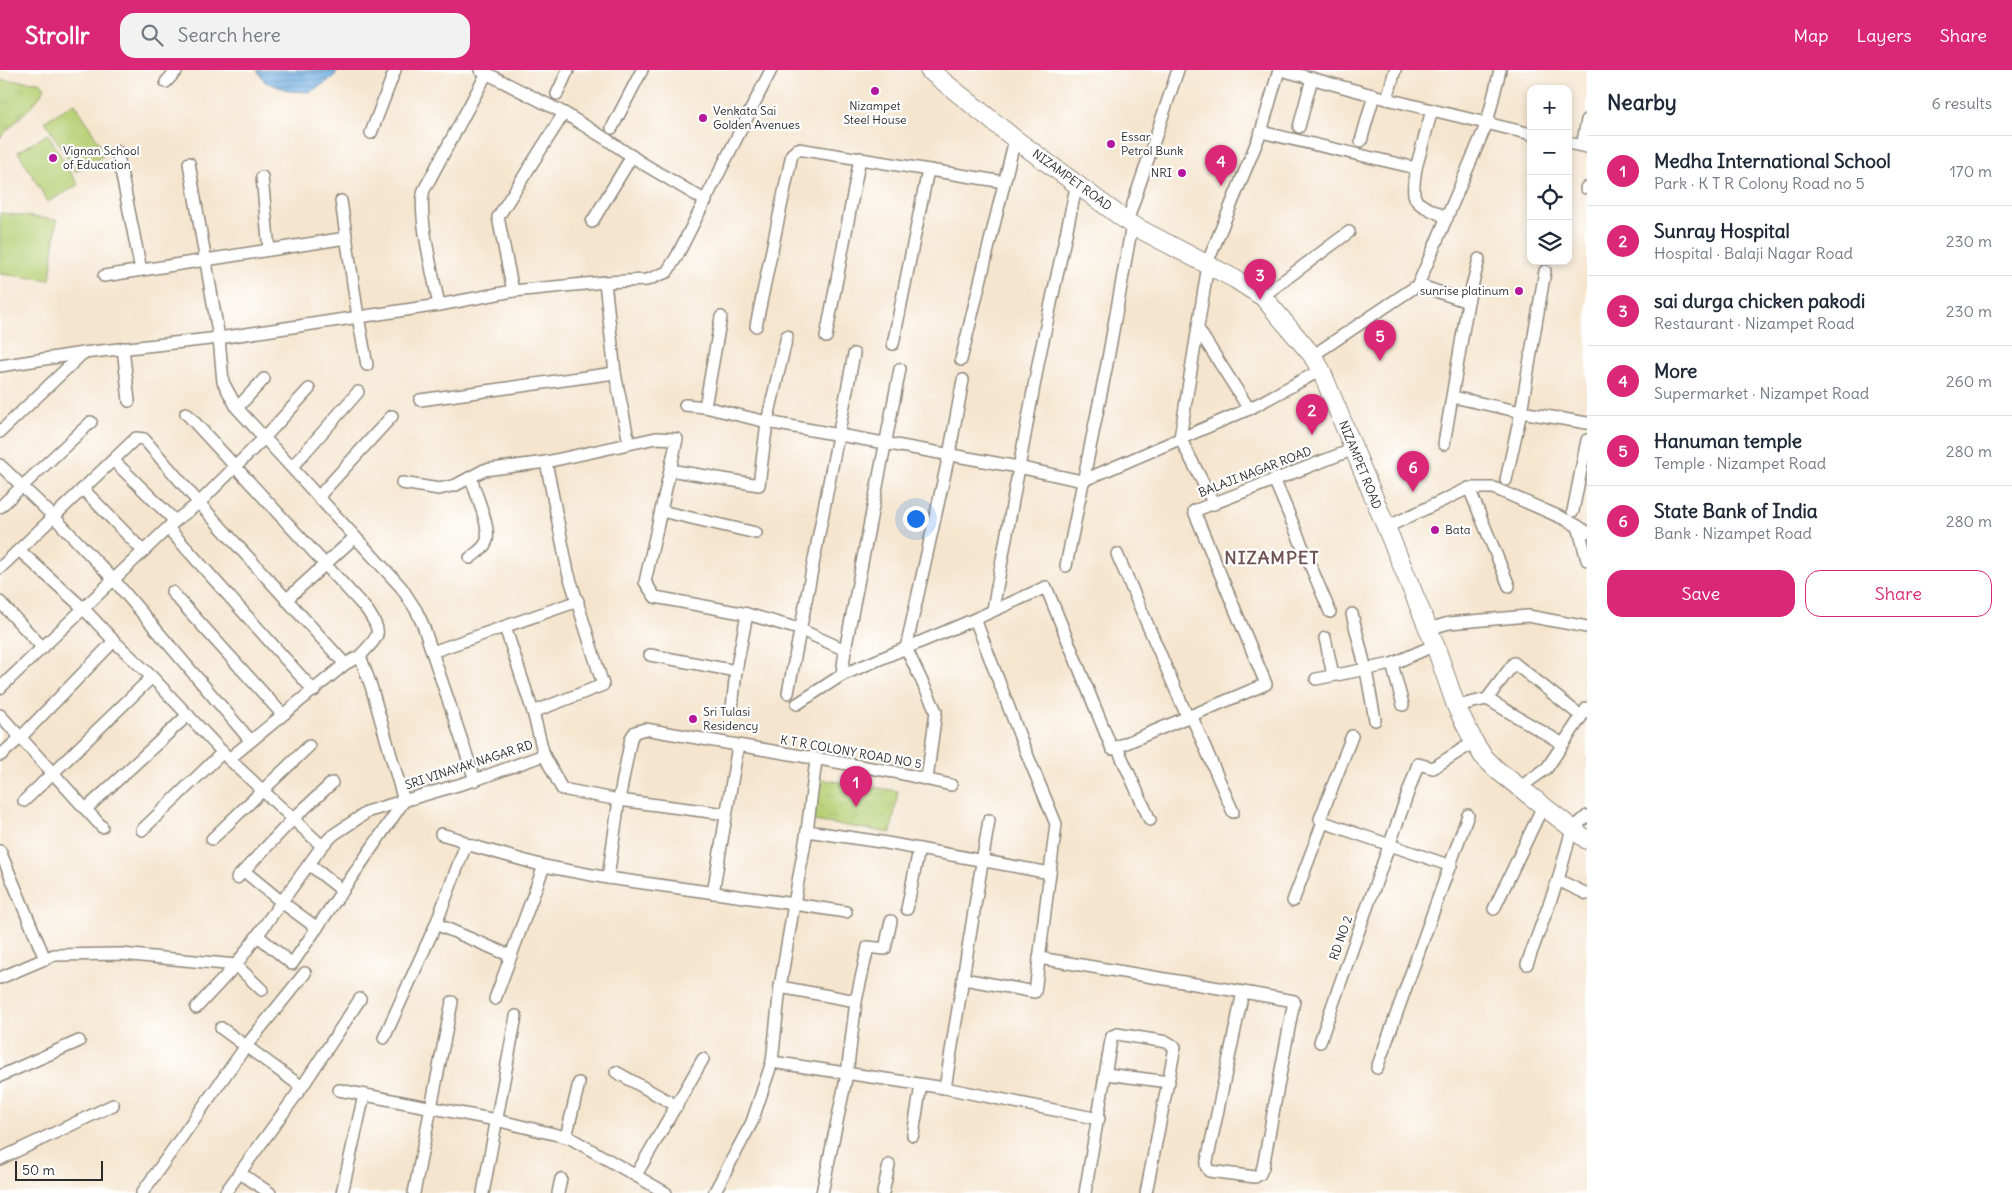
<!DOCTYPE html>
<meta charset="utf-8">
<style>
body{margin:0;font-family:Delius,sans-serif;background:#f2f2f3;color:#1f2937}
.controls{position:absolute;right:15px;top:15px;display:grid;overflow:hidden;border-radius:10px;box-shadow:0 2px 8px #0003}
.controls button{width:45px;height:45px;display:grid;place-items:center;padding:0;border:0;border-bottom:1px solid #e0e1e3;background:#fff;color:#1f2937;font:25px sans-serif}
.scale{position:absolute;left:15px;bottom:12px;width:88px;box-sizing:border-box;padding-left:5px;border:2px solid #2b2b2b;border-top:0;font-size:14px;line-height:18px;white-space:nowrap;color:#2b2b2b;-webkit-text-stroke:4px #fff;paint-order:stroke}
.you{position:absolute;left:915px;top:448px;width:18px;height:18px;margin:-12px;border:4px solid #fff;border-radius:50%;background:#1a73e8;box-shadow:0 0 0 8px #1a73e833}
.badge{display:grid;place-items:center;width:32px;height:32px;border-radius:50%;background:#db2777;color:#fff;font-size:16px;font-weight:700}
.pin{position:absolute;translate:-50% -41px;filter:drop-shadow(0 1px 2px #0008)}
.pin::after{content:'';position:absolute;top:26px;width:18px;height:15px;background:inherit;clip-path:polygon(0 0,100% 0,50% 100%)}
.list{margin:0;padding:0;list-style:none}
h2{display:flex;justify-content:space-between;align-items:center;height:65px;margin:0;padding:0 20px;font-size:21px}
h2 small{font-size:16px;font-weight:400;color:#747a83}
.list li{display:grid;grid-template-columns:32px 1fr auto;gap:15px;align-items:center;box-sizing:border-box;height:70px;padding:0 20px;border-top:1px solid #e0e1e3}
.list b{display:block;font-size:19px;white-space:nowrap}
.list p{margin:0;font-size:16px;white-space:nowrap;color:#747a83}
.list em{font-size:16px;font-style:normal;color:#747a83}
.actions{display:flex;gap:10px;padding:15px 20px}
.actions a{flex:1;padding:11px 0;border:1px solid #db2777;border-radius:15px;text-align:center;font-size:18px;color:#db2777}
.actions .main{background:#db2777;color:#fff}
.icon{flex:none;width:28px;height:28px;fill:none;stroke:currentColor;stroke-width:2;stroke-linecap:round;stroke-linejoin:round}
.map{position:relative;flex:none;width:1587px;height:1123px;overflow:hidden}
header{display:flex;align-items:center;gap:30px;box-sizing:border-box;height:70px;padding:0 25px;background:#db2777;color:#fff}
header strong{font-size:24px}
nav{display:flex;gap:28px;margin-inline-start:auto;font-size:18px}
.search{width:350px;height:45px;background:#f2f2f3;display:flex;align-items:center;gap:12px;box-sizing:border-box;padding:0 18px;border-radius:15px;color:#747a83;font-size:19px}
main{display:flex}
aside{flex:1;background:#fff}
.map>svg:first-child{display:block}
.grass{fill:url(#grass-tufts);stroke:#717d50}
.park{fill:url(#park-crowns);stroke:#717d50}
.pitch{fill:#b7cf74;stroke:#717d50}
.water{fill:url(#water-rules);stroke:#4c6c86}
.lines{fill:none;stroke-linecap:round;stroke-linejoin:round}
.minor-casing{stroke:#90887c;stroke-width:14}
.primary-casing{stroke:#90887c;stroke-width:20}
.minor{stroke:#fff;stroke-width:11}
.primary{stroke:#fff;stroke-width:18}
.poi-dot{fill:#b5179e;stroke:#fff;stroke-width:2}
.labels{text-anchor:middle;stroke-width:4.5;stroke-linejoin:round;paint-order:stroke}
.poi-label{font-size:12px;fill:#2b2b2b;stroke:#fff;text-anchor:start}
.street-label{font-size:12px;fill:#2b2b2b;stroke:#fff}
.district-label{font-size:18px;font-weight:bold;letter-spacing:1px;fill:#6f5352;stroke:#fff}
</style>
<header>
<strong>Strollr</strong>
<div class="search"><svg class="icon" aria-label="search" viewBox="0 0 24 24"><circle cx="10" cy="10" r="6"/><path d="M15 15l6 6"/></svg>Search here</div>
<nav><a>Map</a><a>Layers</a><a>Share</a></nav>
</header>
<main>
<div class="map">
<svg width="1587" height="1123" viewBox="0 0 1587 1123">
<defs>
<pattern id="grass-tufts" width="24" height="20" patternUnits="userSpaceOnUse" patternTransform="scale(1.25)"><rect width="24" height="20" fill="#b7cf74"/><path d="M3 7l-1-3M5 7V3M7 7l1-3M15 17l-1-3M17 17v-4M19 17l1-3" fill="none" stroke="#9eb265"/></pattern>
<pattern id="park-crowns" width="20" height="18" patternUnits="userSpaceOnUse" patternTransform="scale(1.25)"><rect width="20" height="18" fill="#b7cf74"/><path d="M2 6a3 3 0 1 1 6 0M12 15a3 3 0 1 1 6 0" fill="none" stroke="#9eb265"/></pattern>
<pattern id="water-rules" width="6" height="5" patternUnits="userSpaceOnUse" patternTransform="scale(1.25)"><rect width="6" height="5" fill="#6dace0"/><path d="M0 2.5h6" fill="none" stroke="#5a8cb6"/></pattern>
</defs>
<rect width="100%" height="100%" fill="#fff"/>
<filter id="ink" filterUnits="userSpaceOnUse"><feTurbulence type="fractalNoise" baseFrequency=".02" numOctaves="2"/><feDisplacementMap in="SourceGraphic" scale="10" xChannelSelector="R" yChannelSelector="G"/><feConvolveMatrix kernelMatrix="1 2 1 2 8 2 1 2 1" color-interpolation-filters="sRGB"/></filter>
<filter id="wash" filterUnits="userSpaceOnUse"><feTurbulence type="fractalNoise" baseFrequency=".0096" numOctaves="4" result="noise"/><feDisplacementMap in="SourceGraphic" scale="20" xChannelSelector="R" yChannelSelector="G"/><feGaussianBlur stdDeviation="1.12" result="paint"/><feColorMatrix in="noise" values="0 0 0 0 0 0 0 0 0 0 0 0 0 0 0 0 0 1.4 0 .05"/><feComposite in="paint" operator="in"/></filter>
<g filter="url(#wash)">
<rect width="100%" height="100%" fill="#f5e5ce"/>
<polygon class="grass" points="0,10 40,12 45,18 38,29 0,68"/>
<polygon class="park" points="820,709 898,721 891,763 814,751"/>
<g class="pitch">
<polygon points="75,33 106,84 76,102 45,51"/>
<polygon points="48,64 78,115 48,132 18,82"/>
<polygon points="0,143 57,150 50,210 0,204"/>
</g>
<polygon class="water" points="257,0 338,0 333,8 310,22 290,21 265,12"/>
</g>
<g filter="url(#ink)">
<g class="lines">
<g class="minor-casing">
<g id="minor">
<polyline points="480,0 564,43 606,69 642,93 706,131"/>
<polyline points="1281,0 1387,29"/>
<polyline points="1395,0 1387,29 1432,40"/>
<polyline points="166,12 177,0"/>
<polyline points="557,24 568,0"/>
<polyline points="1299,57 1312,8"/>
<polyline points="612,58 642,0"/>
<polyline points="1261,62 1279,0"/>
<polyline points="371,63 395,0"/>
<polyline points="1361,71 1374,25"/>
<polyline points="1568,73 1587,77"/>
<polyline points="1582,76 1587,50"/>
<polyline points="117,81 141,200"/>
<polyline points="189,93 219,268 223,312 237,338 401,517 416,540 423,555 475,710"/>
<path d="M1416,98c-6,39 -2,32 31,50"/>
<polyline points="262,107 269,180"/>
<polyline points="1586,118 1587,118"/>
<polyline points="341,131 358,247 367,295"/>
<polyline points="1130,143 1178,0"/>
<polyline points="592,152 632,86"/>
<polyline points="1211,184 1261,62 1416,98 1432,40 1531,64"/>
<polyline points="1208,195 1180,368 1214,434"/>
<polyline points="104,206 346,168"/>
<polyline points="1418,215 1468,232 1444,374"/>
<polyline points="1271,220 1349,162"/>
<polyline points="513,221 498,147 564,43"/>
<polyline points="1468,232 1479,189"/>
<path d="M439,235c-5,-26 -22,-93 -15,-115l63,-117"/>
<polyline points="756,256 792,84 798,79 1004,112"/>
<polyline points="1198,259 1249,339"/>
<polyline points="826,267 860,88"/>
<polyline points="893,274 928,100"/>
<polyline points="123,278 129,331"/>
<polyline points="1321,280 1418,215 1487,53 1500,0"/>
<polyline points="961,290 1015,69"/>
<polyline points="0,296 83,283 219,268 439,235 513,221 605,212 647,210 667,202 677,186 771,0"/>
<polyline points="900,299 845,580 842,605 975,549 1022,672 1056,754 1035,922 964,909"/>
<polyline points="615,303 629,373"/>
<polyline points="1453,327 1521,342 1587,353"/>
<polyline points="420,330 615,303 605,212"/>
<polyline points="685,335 705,337 767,352 1018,397 1082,411 1249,339 1321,300"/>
<polyline points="705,337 721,247"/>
<polyline points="237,338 264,309"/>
<path d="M186,343l181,197c17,25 12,25 -7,46"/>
<polyline points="0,362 83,283"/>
<polyline points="113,390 175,451"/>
<polyline points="0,395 53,446 114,510 250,670"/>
<polyline points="292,397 358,322"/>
<polyline points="670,400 759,415 767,352 787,266"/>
<polyline points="1274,409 1330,542"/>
<polyline points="1506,410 1521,342 1545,201"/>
<polyline points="402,413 439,419 456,415 484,400 546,392 656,368 677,369 645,512 655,527 747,544 799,559 845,580"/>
<polyline points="83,419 143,481"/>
<polyline points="319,426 392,346"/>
<polyline points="0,437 91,352"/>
<polyline points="661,441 756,463"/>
<polyline points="1573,441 1587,370"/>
<polyline points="1578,456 1587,490"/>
<polyline points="168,458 314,621"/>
<polyline points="1385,458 1469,418"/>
<polyline points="19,480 84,539 114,571 152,607 229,689 322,776"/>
<polyline points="1117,484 1187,646"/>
<path d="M470,488c6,-5 15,-10 17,-18 3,-16 -12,-46 -16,-63"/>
<polyline points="1066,496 1107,294 1132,155"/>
<polyline points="0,498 136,368 144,369 199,433 345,594"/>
<polyline points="1509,516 1469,418 1494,418 1569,451 1587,462"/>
<polyline points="172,522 282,644"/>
<polyline points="286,530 354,468"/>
<polyline points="0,532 43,578"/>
<polyline points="993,539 1039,289 1077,113"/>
<polyline points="1352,544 1366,600 1375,650"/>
<polyline points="975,549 1046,517 1112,679 1266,614 1194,441 1354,379"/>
<polyline points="505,557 533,642 603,615 568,502 546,392"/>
<polyline points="1428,559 1449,553 1528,546 1587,557"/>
<polyline points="1325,568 1333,605"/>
<polyline points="432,582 578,531"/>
<polyline points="650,585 736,601 732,638"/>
<polyline points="1392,594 1403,635"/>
<polyline points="736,601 747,544"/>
<polyline points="1316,609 1392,594 1435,575"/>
<polyline points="0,618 175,451 199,433 264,368 309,319"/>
<polyline points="788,623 854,284"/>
<polyline points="1487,629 1563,674"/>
<polyline points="797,634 842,605"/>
<polyline points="1456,636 1487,629 1514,593 1581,646"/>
<polyline points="533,642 544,685 562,719 619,730 608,808"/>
<polyline points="0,645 102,757"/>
<polyline points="1191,645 1233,742"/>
<polyline points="1352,666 1320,749 1323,752 1451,796"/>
<polyline points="1117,677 1150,750"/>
<polyline points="1,685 21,667 114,571"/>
<polyline points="229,689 345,594 360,586 371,616 404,731 292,894 258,866"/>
<polyline points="927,709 936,641 906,578 949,385 963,310"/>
<polyline points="1526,713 1547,698 1587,638"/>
<polyline points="24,731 152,607"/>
<polyline points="86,739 188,645"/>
<polyline points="726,744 619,730 631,668 635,662 645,659 894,702 951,715"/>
<polyline points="1578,754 1587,746"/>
<polyline points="142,760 223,682"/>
<polyline points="807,761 881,772 1050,803"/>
<polyline points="441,764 458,769 466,774"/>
<polyline points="212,769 309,676"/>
<polyline points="0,781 45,889"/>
<polyline points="310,795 343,821"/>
<polyline points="244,801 283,833 317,858"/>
<polyline points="237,808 293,749 332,713"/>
<polyline points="1558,810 1587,824"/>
<polyline points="713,823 738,676"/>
<polyline points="1293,831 1323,752"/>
<polyline points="907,839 919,779"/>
<polyline points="1494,839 1543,736"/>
<polyline points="436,854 511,886"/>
<polyline points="1039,888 1243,922 1294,931 1263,1097 1260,1104 1255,1107 1209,1101 1206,1096 1243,922"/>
<polyline points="1527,894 1558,810 1572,759"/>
<polyline points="0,908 54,885 121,884 236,895 262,920"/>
<polyline points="780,917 856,931"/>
<polyline points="495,929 544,796"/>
<polyline points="196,938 236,895 322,776 333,765 369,741 475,710 544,685"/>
<polyline points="221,958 302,1017"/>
<polyline points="384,968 436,854 466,774 544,796 608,808 794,834 807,761 816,690"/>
<path d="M1320,972c31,-93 66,-185 98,-278l15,4 41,-26"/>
<polyline points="772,992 945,1018 1099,1049"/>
<polyline points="1377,998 1468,745"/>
<polyline points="616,1002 677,1036"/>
<polyline points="1106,1004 1169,1012"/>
<polyline points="0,1006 79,971"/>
<polyline points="945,1018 989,750"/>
<polyline points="339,1020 496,1050 570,1068 666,1123"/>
<polyline points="913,1065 921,1015"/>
<polyline points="566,1067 579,1013"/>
<polyline points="0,1089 113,1035"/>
<polyline points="240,1103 270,1123"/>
<polyline points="636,1105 703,989"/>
<polyline points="142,1123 246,976 305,903"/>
<polyline points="225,1123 302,1017 360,929"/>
<polyline points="342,1123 364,1025"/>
<polyline points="414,1123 452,932"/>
<polyline points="483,1123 516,946"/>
<polyline points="558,1123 561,1109"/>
<polyline points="714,1123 752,1052 772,992 780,917 794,834 846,842"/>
<polyline points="822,1123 847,1004 856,931 868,877 885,879 891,851"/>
<polyline points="883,1123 889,1095"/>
<polyline points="1085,1123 1111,970 1112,966 1117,964 1167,972 1175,977 1146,1123"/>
</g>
</g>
<g class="primary-casing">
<polyline id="primary" points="929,0 1015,69 1132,155 1235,209 1263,227 1312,285 1321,300 1435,575 1456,636 1474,672 1483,686 1497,700 1587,770"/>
</g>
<use href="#minor" class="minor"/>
<use href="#primary" class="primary"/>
</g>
</g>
<g class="poi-dot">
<circle cx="875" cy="21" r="5"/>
<circle cx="703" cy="48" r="5"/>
<circle cx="1111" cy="74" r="5"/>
<circle cx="53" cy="88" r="5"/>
<circle cx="1182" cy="103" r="5"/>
<circle cx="1519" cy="221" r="5"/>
<circle cx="1435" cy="460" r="5"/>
<circle cx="693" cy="649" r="5"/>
</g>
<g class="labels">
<g class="poi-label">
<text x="875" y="40" text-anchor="middle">Nizampet<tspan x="875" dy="14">Steel House</tspan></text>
<text x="713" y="45">Venkata Sai<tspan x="713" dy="14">Golden Avenues</tspan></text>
<text x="1121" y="71">Essar<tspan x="1121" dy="14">Petrol Bunk</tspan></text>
<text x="63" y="85">Vignan School<tspan x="63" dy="14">of Education</tspan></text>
<text x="1172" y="107" text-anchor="end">NRI</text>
<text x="1509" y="225" text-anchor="end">sunrise platinum</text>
<text x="1445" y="464">Bata</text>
<text x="703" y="646">Sri Tulasi<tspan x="703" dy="14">Residency</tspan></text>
</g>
<g class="street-label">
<text transform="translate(1072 110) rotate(36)" y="4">NIZAMPET ROAD</text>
<text transform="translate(1360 395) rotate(68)" y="4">NIZAMPET ROAD</text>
<text transform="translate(1255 402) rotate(-21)" y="4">BALAJI NAGAR ROAD</text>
<text transform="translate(851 682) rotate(10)" y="4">K T R COLONY ROAD NO 5</text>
<text transform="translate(469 695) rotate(-18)" y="4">SRI VINAYAK NAGAR RD</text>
<text transform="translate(1341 868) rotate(-71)" y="4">RD NO 2</text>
</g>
<g class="district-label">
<text x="1272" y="494">NIZAMPET</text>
</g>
</g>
</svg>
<div class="controls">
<button>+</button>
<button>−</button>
<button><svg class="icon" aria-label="locate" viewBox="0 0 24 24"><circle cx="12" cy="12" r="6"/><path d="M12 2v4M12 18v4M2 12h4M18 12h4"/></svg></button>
<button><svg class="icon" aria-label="layers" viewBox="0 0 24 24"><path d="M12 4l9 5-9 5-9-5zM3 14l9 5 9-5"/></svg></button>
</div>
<div class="scale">50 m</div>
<div class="you"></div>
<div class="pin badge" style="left:856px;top:737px">1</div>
<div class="pin badge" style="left:1312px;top:365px">2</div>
<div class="pin badge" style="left:1260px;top:230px">3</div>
<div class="pin badge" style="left:1221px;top:116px">4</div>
<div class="pin badge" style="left:1380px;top:291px">5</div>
<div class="pin badge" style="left:1413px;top:422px">6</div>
</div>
<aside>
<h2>Nearby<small>6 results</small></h2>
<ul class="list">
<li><span class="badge">1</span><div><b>Medha International School</b><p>Park · K T R Colony Road no 5</p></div><em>170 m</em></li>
<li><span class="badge">2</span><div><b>Sunray Hospital</b><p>Hospital · Balaji Nagar Road</p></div><em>230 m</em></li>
<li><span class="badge">3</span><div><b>sai durga chicken pakodi</b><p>Restaurant · Nizampet Road</p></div><em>230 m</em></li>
<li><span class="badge">4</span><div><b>More</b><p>Supermarket · Nizampet Road</p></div><em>260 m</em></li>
<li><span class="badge">5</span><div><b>Hanuman temple</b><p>Temple · Nizampet Road</p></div><em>280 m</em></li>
<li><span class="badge">6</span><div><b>State Bank of India</b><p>Bank · Nizampet Road</p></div><em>280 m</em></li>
</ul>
<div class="actions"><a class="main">Save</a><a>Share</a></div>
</aside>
</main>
